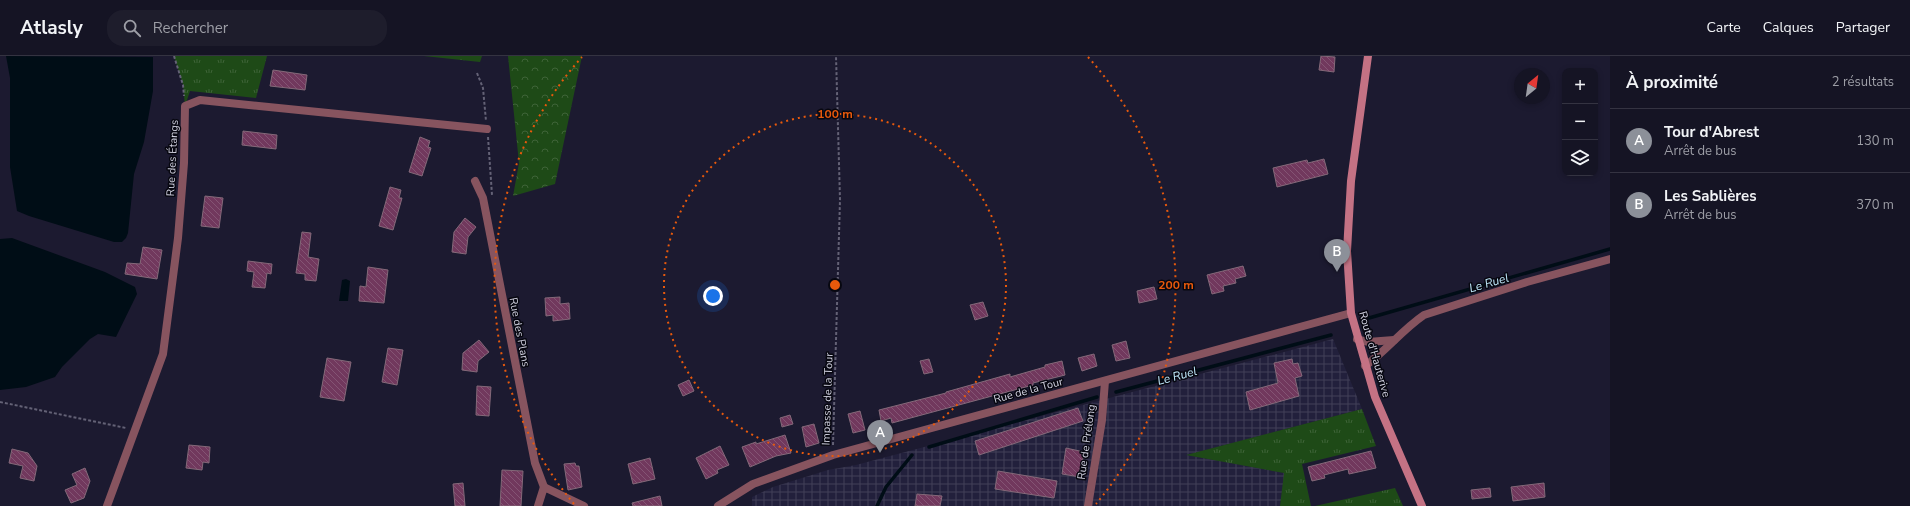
<!DOCTYPE html>
<html lang="fr">
<meta charset="utf-8">
<style>
body{margin:0;font-family:"Nunito Sans",sans-serif;background:#1e1d2c;color:#f1f3f6}
.controls{position:absolute;right:12px;top:12px;display:grid;overflow:hidden;border-radius:8px;box-shadow:0 2px 6px #0003}
.controls button{width:36px;height:36px;display:grid;place-items:center;padding:0;border:0;border-bottom:1px solid #343341;background:#151424;color:#f1f3f6;font:20px sans-serif}
.compass{position:absolute;left:1514px;top:12px;width:36px;height:36px;border-radius:50%;background:#151424;box-shadow:0 2px 6px #0003;rotate:29deg}
.you{position:absolute;left:713px;top:240px;width:14px;height:14px;margin:-10px;border:3px solid #fff;border-radius:50%;background:#1a73e8;box-shadow:0 0 0 6px #1a73e833}
.badge{display:grid;place-items:center;width:26px;height:26px;border-radius:50%;background:#8c9099;color:#fff;font-size:13px;font-weight:700}
.pin{position:absolute;translate:-50% -33px;filter:drop-shadow(0 1px 2px #0008)}
.pin::after{content:'';position:absolute;top:21px;width:14px;height:12px;background:inherit;clip-path:polygon(0 0,100% 0,50% 100%)}
.list{margin:0;padding:0;list-style:none}
h2{display:flex;justify-content:space-between;align-items:center;height:52px;margin:0;padding:0 16px;font-size:17px}
h2 small{font-size:13px;font-weight:400;color:#9d9ea6}
.list li{display:grid;grid-template-columns:26px 1fr auto;gap:12px;align-items:center;box-sizing:border-box;height:64px;padding:0 16px;border-top:1px solid #343341}
.list b{display:block;font-size:15px;white-space:nowrap}
.list p{margin:0;font-size:13px;white-space:nowrap;color:#9d9ea6}
.list em{font-size:13px;font-style:normal;color:#9d9ea6}
.icon{flex:none;width:22px;height:22px;fill:none;stroke:currentColor;stroke-width:2;stroke-linecap:round;stroke-linejoin:round}
.map{position:relative;flex:none;width:1610px;height:450px;overflow:hidden}
header{display:flex;align-items:center;gap:24px;box-sizing:border-box;height:56px;padding:0 20px;background:#151424;border-bottom:1px solid #343341}
header strong{font-size:19px}
nav{display:flex;gap:22px;margin-inline-start:auto;font-size:14px}
.search{width:280px;height:36px;background:#1e1d2c;display:flex;align-items:center;gap:10px;box-sizing:border-box;padding:0 14px;border-radius:16px;color:#9d9ea6;font-size:15px}
main{display:flex}
aside{flex:1;background:#151424}
.map>svg:first-child{display:block}
.industrial{fill:url(#industrial-grid)}
.grass{fill:url(#grass-tufts)}
.forest{fill:url(#forest-crowns)}
.water{fill:#000d16}
.lines{fill:none;stroke-linecap:round;stroke-linejoin:round}
.stream{stroke:#000d16;stroke-width:3.5}
.building{fill:url(#building-back-hatch);stroke:#846979}
.path{stroke:#646276;stroke-width:2;stroke-dasharray:3 2;stroke-linecap:butt}
.minor{stroke:#87545f;stroke-width:8}
.secondary{stroke:#c47284;stroke-width:8}
.ring{fill:none;stroke:#e8590c;stroke-width:2;stroke-dasharray:2 4}
.labels{text-anchor:middle;stroke-width:3;stroke-linejoin:round;paint-order:stroke}
.street-label{font-size:11px;fill:#d2d2e1;stroke:#070710}
.water-label{font-size:12px;font-style:italic;fill:#c0eafc;stroke:#070710}
.centre{fill:#e8590c;stroke:#070710;stroke-width:2}
.ring-label{font-size:12px;text-anchor:middle;font-weight:bold;fill:#e8590c;stroke:#070710;stroke-width:3;stroke-linejoin:round;paint-order:stroke}
</style>
<header>
<strong>Atlasly</strong>
<div class="search"><svg class="icon" aria-label="search" viewBox="0 0 24 24"><circle cx="10" cy="10" r="6"/><path d="M15 15l6 6"/></svg>Rechercher</div>
<nav><a>Carte</a><a>Calques</a><a>Partager</a></nav>
</header>
<main>
<div class="map">
<svg width="1610" height="450" viewBox="0 0 1610 450">
<defs>
<pattern id="industrial-grid" width="8" height="8" patternUnits="userSpaceOnUse"><rect width="8" height="8" fill="#22203c"/><path d="M0 4h8M4 0v8" fill="none" stroke="#414058"/></pattern>
<pattern id="grass-tufts" width="24" height="20" patternUnits="userSpaceOnUse"><rect width="24" height="20" fill="#1e4a17"/><path d="M3 7l-1-3M5 7V3M7 7l1-3M15 17l-1-3M17 17v-4M19 17l1-3" fill="none" stroke="#3e6338"/></pattern>
<pattern id="forest-crowns" width="20" height="18" patternUnits="userSpaceOnUse"><rect width="20" height="18" fill="#1e4a17"/><path d="M2 6a3 3 0 1 1 6 0M12 15a3 3 0 1 1 6 0" fill="none" stroke="#3e6338"/></pattern>
<pattern id="building-back-hatch" width="6" height="6" patternUnits="userSpaceOnUse"><rect width="6" height="6" fill="#71385d"/><path d="M-1 5l2 2M0 0l6 6M5-1l2 2" fill="none" stroke="#845474"/></pattern>
</defs>
<rect width="100%" height="100%" fill="#1c1a30"/>
<polygon class="industrial" points="1333,283 1362,353 1187,399 1285,417 1280,450 752,450 752,441 773,431 828,414 856,409"/>
<g class="grass">
<polygon points="174,0 267,0 256,42 190,35 185,50 183,29"/>
<polygon points="424,0 482,0 480,6"/>
<polygon points="1362,353 1376,390 1302,408 1311,450 1280,450 1284,417 1186,399"/>
<polygon points="1395,432 1403,450 1315,450"/>
</g>
<polygon class="forest" points="508,0 582,0 555,128 513,140 519,107"/>
<g class="water">
<polygon points="6,0 153,1 153,35 144,86 134,118 128,177 126,182 122,186 114,186 29,160 17,155 10,111 10,22"/>
<polygon points="12,182 105,216 135,231 137,238 116,281 98,278 90,283 62,311 55,321 26,331 0,334 0,183"/>
<polygon points="346,223 350,225 348,245 339,245 342,224"/>
</g>
<g class="lines">
<g class="stream">
<polyline points="1369,262 1610,193"/>
<polyline points="1116,336 1331,279"/>
<polyline points="929,391 1097,341"/>
<polyline points="877,450 886,431 912,399"/>
</g>
</g>
<g class="building">
<polygon points="1321,0 1335,1 1334,16 1319,14"/>
<polygon points="273,14 307,19 305,34 270,30"/>
<polygon points="243,75 277,79 276,93 242,89"/>
<polygon points="420,81 430,85 428,91 431,92 422,120 409,116"/>
<polygon points="1324,103 1328,118 1277,131 1273,112 1307,104 1308,107"/>
<polygon points="390,131 401,134 399,142 402,142 393,174 379,170"/>
<polygon points="205,140 223,142 219,172 201,170"/>
<polygon points="465,162 476,171 468,181 466,198 452,196 454,176"/>
<polygon points="302,176 311,177 308,201 319,203 316,225 305,224 305,218 296,217"/>
<polygon points="143,191 162,194 157,223 125,218 127,207 140,208"/>
<polygon points="248,205 272,208 271,218 267,217 265,232 252,231 254,216 247,215"/>
<polygon points="1243,210 1246,220 1235,223 1236,227 1223,230 1224,235 1212,238 1207,219"/>
<polygon points="368,211 388,214 384,247 359,245 360,230 366,231"/>
<polygon points="1154,231 1157,243 1139,247 1137,235"/>
<polygon points="560,241 560,248 569,247 570,263 553,265 553,259 546,260 545,242"/>
<polygon points="983,246 988,260 975,264 970,249"/>
<polygon points="479,284 489,296 478,305 477,316 462,314 463,297"/>
<polygon points="1126,285 1130,302 1116,305 1112,289"/>
<polygon points="388,292 403,294 397,329 382,326"/>
<polygon points="1094,298 1097,310 1082,315 1078,302"/>
<polygon points="327,302 351,306 344,345 320,341"/>
<polygon points="929,303 933,316 924,318 920,305"/>
<polygon points="1292,303 1293,308 1298,307 1302,320 1295,322 1299,340 1250,354 1246,336 1278,327 1274,307"/>
<polygon points="1062,305 1065,319 1033,327 1033,329 892,367 891,362 881,365 879,354 946,337 946,336 1010,318 1010,321 1045,311 1045,309"/>
<polygon points="689,324 694,335 683,340 678,329"/>
<polygon points="477,330 491,331 489,360 476,359"/>
<polygon points="1078,352 1083,365 979,399 975,385"/>
<polygon points="860,355 865,374 853,377 848,358"/>
<polygon points="790,359 793,368 782,371 780,362"/>
<polygon points="814,368 819,387 806,391 802,371"/>
<polygon points="785,379 791,397 776,400 750,411 742,391 756,386 756,388"/>
<polygon points="189,389 210,391 209,407 203,406 202,414 186,412"/>
<polygon points="720,390 729,409 717,414 718,417 706,423 696,402"/>
<polygon points="1066,392 1084,396 1080,421 1062,418"/>
<polygon points="12,393 28,397 37,410 34,425 20,422 23,410 9,407"/>
<polygon points="1371,395 1376,412 1349,418 1348,413 1324,419 1325,422 1312,425 1308,411"/>
<polygon points="650,402 655,423 633,428 628,408"/>
<polygon points="575,407 576,410 579,410 582,431 568,434 564,408"/>
<polygon points="85,412 90,425 84,442 71,447 65,434 77,429 72,418"/>
<polygon points="502,414 523,415 521,450 500,450"/>
<polygon points="998,415 1057,425 1054,442 995,433"/>
<polygon points="463,427 465,450 455,450 453,428"/>
<polygon points="1544,427 1545,441 1513,445 1511,431"/>
<polygon points="1490,432 1491,441 1472,443 1471,434"/>
<polygon points="917,438 942,440 940,450 915,450"/>
<polygon points="660,440 662,450 633,450 632,447"/>
</g>
<g class="lines">
<g class="path">
<polyline points="174,0 183,29 184,40"/>
<polyline points="477,17 483,32 486,65"/>
<polyline points="488,81 492,139"/>
<polyline points="0,346 126,372"/>
<polyline points="833,389 840,144 836,0"/>
</g>
<g class="minor">
<polyline points="475,125 483,142 535,407 544,431"/>
<polyline points="1357,283 1368,286 1394,284"/>
<path d="M1365,310c21,-15 37,-36 59,-51l103,-33 83,-23"/>
<polyline points="107,450 163,298 178,182 184,107 185,50 200,44 487,73"/>
<polyline points="538,450 544,431 584,450"/>
<polyline points="718,450 753,428 833,399 1351,257"/>
<polyline points="1088,450 1102,364 1105,325"/>
</g>
<polyline class="secondary" points="1368,0 1351,125 1347,195 1351,257 1375,341 1422,450"/>
</g>
<g class="ring">
<circle cx="835" cy="229" r="171"/>
<path d="M574 448A341 341 0 0 1 582 1M1088 1A341 341 0 0 1 1096 448"/>
</g>
<g class="labels">
<g class="street-label">
<text transform="translate(172 102) rotate(-87)" y="4">Rue des Étangs</text>
<text transform="translate(520 276) rotate(79)" y="4">Rue des Plans</text>
<text transform="translate(1375 298) rotate(74)" y="4">Route d'Hauterive</text>
<text transform="translate(1028 334) rotate(-15)" y="4">Rue de la Tour</text>
<text transform="translate(827 343) rotate(-88)" y="4">Impasse de la Tour</text>
<text transform="translate(1086 386) rotate(-82)" y="4">Rue de Prélong</text>
</g>
<g class="water-label">
<text transform="translate(1489 227) rotate(-16)" y="4">Le Ruel</text>
<text transform="translate(1177 320) rotate(-15)" y="4">Le Ruel</text>
</g>
</g>
<circle cx="835" cy="229" r="6" class="centre"/>
<g class="ring-label">
<text x="835" y="62">100 m</text>
<text x="1176" y="233">200 m</text>
</g>
</svg>
<div class="controls">
<button>+</button>
<button>−</button>
<button><svg class="icon" aria-label="layers" viewBox="0 0 24 24"><path d="M12 4l9 5-9 5-9-5zM3 14l9 5 9-5"/></svg></button>
</div>
<svg class="compass" viewBox="-18 -18 36 36"><path d="M0-13l5 13h-10z" fill="#e53935"/><path d="M0 13l5-13h-10z" fill="#9d9ea6"/></svg>
<div class="you"></div>
<div class="pin badge" style="left:880px;top:397px">A</div>
<div class="pin badge" style="left:1337px;top:216px">B</div>
</div>
<aside>
<h2>À proximité<small>2 résultats</small></h2>
<ul class="list">
<li><span class="badge">A</span><div><b>Tour d'Abrest</b><p>Arrêt de bus</p></div><em>130 m</em></li>
<li><span class="badge">B</span><div><b>Les Sablières</b><p>Arrêt de bus</p></div><em>370 m</em></li>
</ul>
</aside>
</main>
